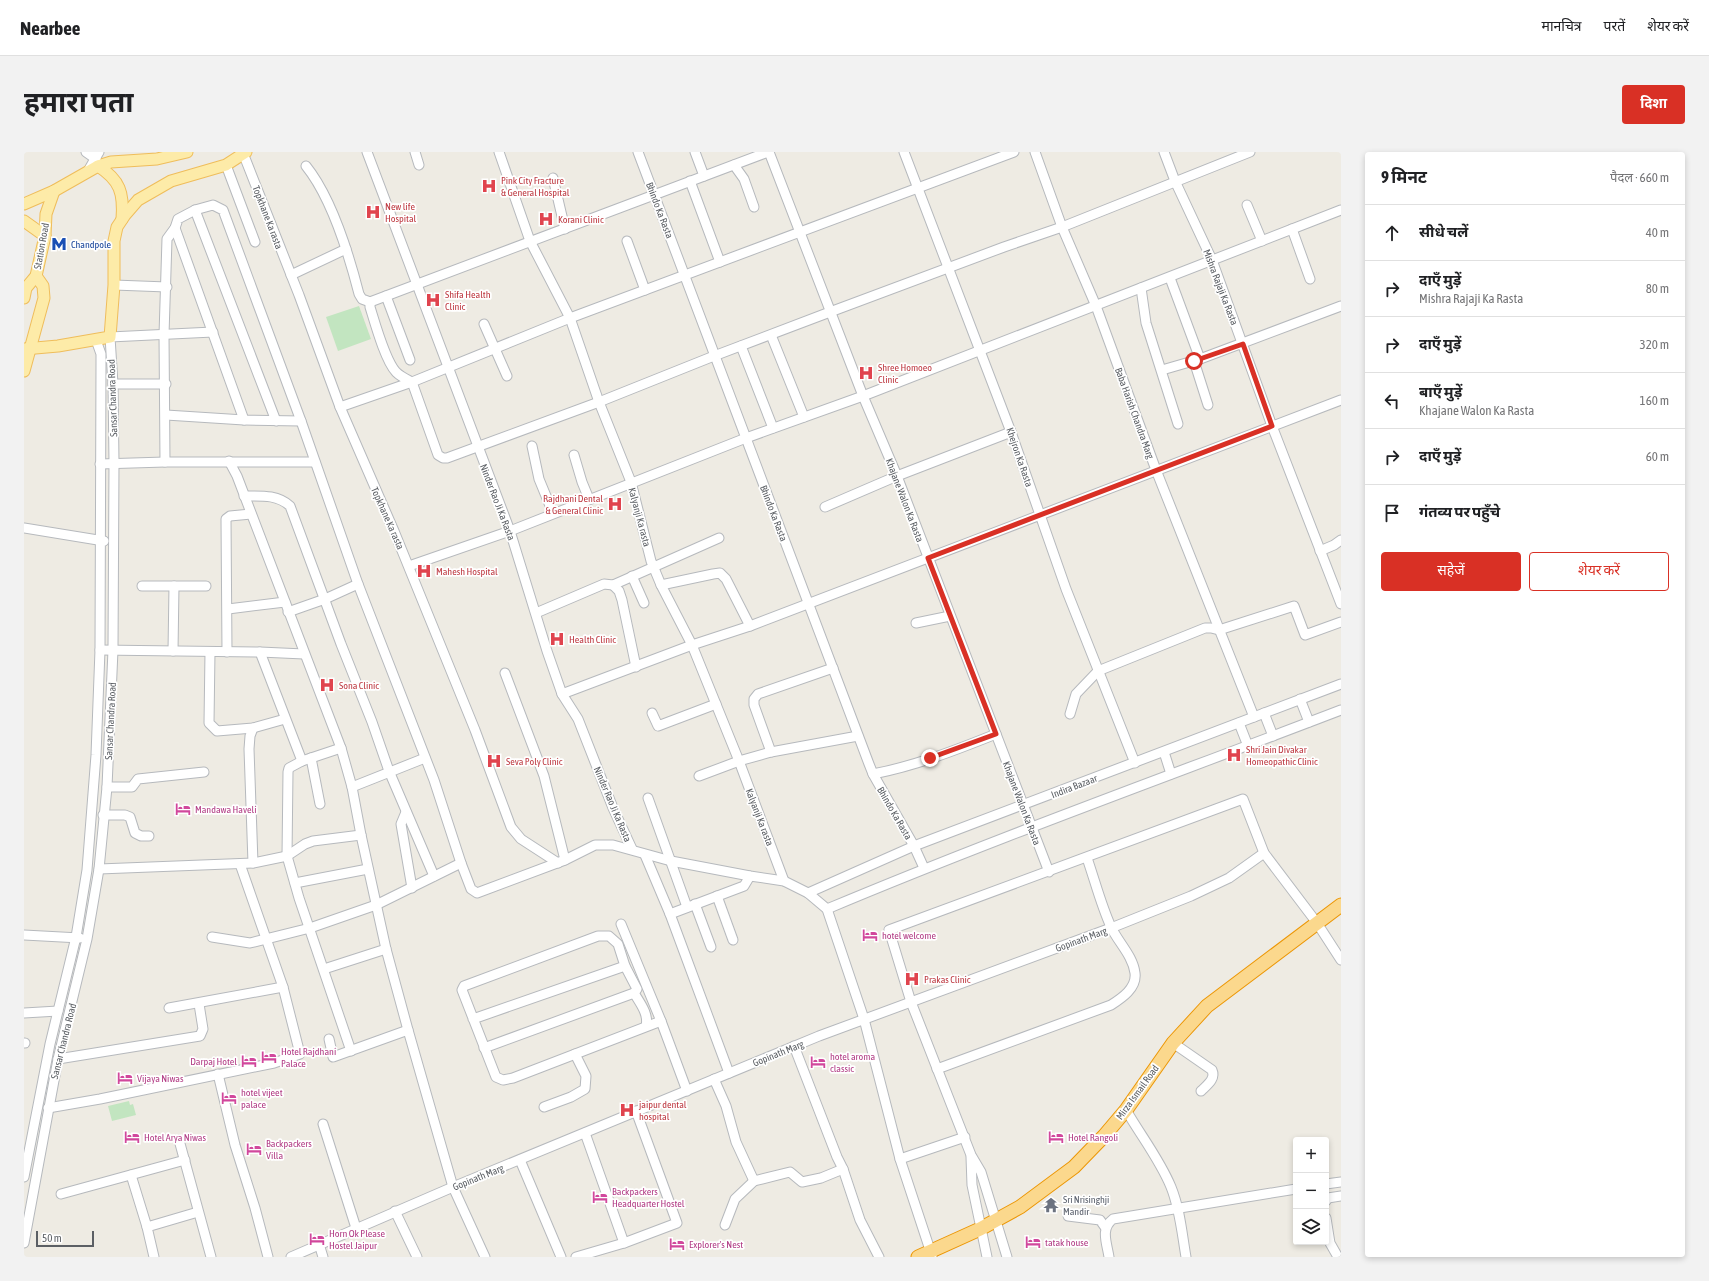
<!DOCTYPE html>
<html lang="hi">
<meta charset="utf-8">
<style>
body{margin:0;font-family:"Asap Condensed","Noto Sans Devanagari",sans-serif;background:#f2f2f2;color:#202124}
.controls{position:absolute;right:12px;bottom:12px;display:grid;overflow:hidden;border-radius:4px;box-shadow:0 2px 6px #0003}
.controls button{width:36px;height:36px;display:grid;place-items:center;padding:0;border:0;border-bottom:1px solid #e0e0e0;background:#fff;color:#202124;font:20px sans-serif}
.scale{position:absolute;left:12px;bottom:10px;width:58px;box-sizing:border-box;padding-left:4px;border:2px solid #5b5f64;border-top:0;font-size:11px;line-height:14px;white-space:nowrap;color:#5b5f64;-webkit-text-stroke:3px #fff;paint-order:stroke}
.stop{position:absolute;width:12px;height:12px;margin:-9px;border:3px solid #d93025;border-radius:50%;background:#fff}
.stop.end{background:#d93025;border-color:#fff;box-shadow:0 1px 4px #0008}
.list{margin:0;padding:0;list-style:none}
h2{display:flex;justify-content:space-between;align-items:center;height:52px;margin:0;padding:0 16px;font-size:17px}
h2 small{font-size:13px;font-weight:400;color:#757577}
.list li{display:grid;grid-template-columns:26px 1fr auto;gap:12px;align-items:center;box-sizing:border-box;height:56px;padding:0 16px;border-top:1px solid #e0e0e0}
.list b{display:block;font-size:15px;white-space:nowrap}
.list p{margin:0;font-size:13px;white-space:nowrap;color:#757577}
.list em{font-size:13px;font-style:normal;color:#757577}
.actions{display:flex;gap:8px;padding:12px 16px}
.actions a{flex:1;padding:9px 0;border:1px solid #d93025;border-radius:4px;text-align:center;font-size:14px;color:#d93025}
.actions .main{background:#d93025;color:#fff}
.icon{flex:none;width:22px;height:22px;fill:none;stroke:currentColor;stroke-width:2;stroke-linecap:round;stroke-linejoin:round}
.map{position:relative;flex:none;width:1317px;height:1105px;overflow:hidden;border-radius:4px}
header{display:flex;align-items:center;gap:24px;box-sizing:border-box;height:56px;padding:0 20px;background:#fff;border-bottom:1px solid #e0e0e0}
header strong{font-size:19px}
nav{display:flex;gap:22px;margin-inline-start:auto;font-size:14px}
.intro{display:flex;align-items:center;justify-content:space-between;box-sizing:border-box;height:96px;padding:0 24px}
h1{margin:0;font-size:28px}
.button{padding:10px 18px;border-radius:4px;background:#d93025;color:#fff;font-size:14px;font-weight:700}
main{display:flex;gap:24px;padding:0 24px}
aside{flex:1;background:#fff;border-radius:4px;box-shadow:0 2px 6px #0003}
.map>svg:first-child{display:block}
.green{fill:#c2e5c0}
.lines{fill:none;stroke-linecap:round;stroke-linejoin:round}
.minor-casing{stroke:#b6b9bd;stroke-width:11}
.major-casing{stroke:#efbd5b;stroke-width:13}
.highway-casing{stroke:#ec9604;stroke-width:15}
.minor{stroke:#fff;stroke-width:9}
.major{stroke:#fdeba8;stroke-width:11}
.highway{stroke:#fbd88d;stroke-width:13}
.route{stroke:#d93025;stroke-width:5}
.labels{text-anchor:middle;stroke-width:3.5;stroke-linejoin:round;paint-order:stroke}
.health-label{font-size:10px;fill:#be3a42;stroke:#fff;text-anchor:start}
.street-label{font-size:10px;fill:#5b5f64;stroke:#fff}
.transit-label{font-size:10px;fill:#164399;stroke:#fff;text-anchor:start}
.hotel-label{font-size:10px;fill:#b23c85;stroke:#fff;text-anchor:start}
.worship-label{font-size:10px;fill:#5b616d;stroke:#fff;text-anchor:start}
</style>
<header>
<strong>Nearbee</strong>
<nav><a>मानचित्र</a><a>परतें</a><a>शेयर करें</a></nav>
</header>
<div class="intro"><h1>हमारा पता</h1><a class="button">दिशा</a></div>
<main>
<div class="map">
<svg width="1317" height="1105" viewBox="0 0 1317 1105">
<rect width="100%" height="100%" fill="#eeebe3"/>
<g class="green">
<polygon points="335,154 347,187 314,199 302,165"/>
<polygon points="105,949 106,953 109,952 112,963 88,969 84,954"/>
</g>
<g class="lines">
<g class="minor-casing">
<g id="minor">
<polyline points="62,0 72,7"/>
<polyline points="343,0 486,379 523,499 538,542 554,567 589,656 608,697"/>
<polyline points="391,0 395,13"/>
<polyline points="475,0 506,89 546,166 575,250 607,330 627,409 637,433 668,493 715,609 760,729"/>
<polyline points="614,0 845,612 849,622 890,694 900,716"/>
<polyline points="671,0 680,24"/>
<polyline points="745,0 839,244 873,324 1025,720"/>
<polyline points="880,0 987,280 1042,437 1111,611"/>
<polyline points="1011,0 1038,75 1072,154 1132,318 1230,565"/>
<polyline points="1140,0 1151,29 1188,108 1248,274 1317,452"/>
<polyline points="219,1 275,143 316,255 370,379 451,578 487,675 497,687 534,711"/>
<polyline points="202,13 231,90"/>
<polyline points="710,13 720,27 730,55"/>
<path d="M282,14c25,31 43,89 53,128l3,5 8,3"/>
<polyline points="64,19 75,0"/>
<polyline points="529,26 541,77"/>
<polyline points="666,29 696,110"/>
<polyline points="1223,53 1238,89"/>
<polyline points="171,58 252,269"/>
<polyline points="151,76 220,268"/>
<polyline points="1268,77 1286,127"/>
<polyline points="603,89 621,138"/>
<polyline points="267,123 322,97"/>
<polyline points="1146,126 1176,207"/>
<polyline points="90,133 143,135"/>
<polyline points="1117,136 1122,171 1154,272"/>
<polyline points="362,144 386,208"/>
<path d="M346,150v5c5,16 15,53 26,65 5,5 10,7 16,10l26,73 5,3h4l152,-56 115,-46 116,-44 174,-65 58,-20 188,-75"/>
<polyline points="346,150 744,0"/>
<polyline points="460,172 483,224"/>
<polyline points="747,183 780,265"/>
<polyline points="717,194 749,276"/>
<polyline points="1170,209 1184,253"/>
<polyline points="1138,218 1176,207 1317,154"/>
<polyline points="89,232 142,232"/>
<polyline points="316,255 388,230 546,166 990,0"/>
<polyline points="142,263 220,268 277,269"/>
<polyline points="508,294 515,327 529,361"/>
<polyline points="550,303 558,330 565,347"/>
<polyline points="205,309 213,324 317,596 328,635 337,683 362,797 384,878 429,1035 461,1105"/>
<polyline points="141,310 140,183 143,87 151,76 154,67 171,58 189,53 199,58 277,269 334,432 410,628 437,711 447,737 453,741 541,708 571,693 589,693 647,709 726,724 760,729 784,741 803,757 840,867 876,1007 908,1104"/>
<polyline points="76,312 141,310 291,310"/>
<path d="M220,344c16,0 33,-2 46,10l51,138 31,78 17,49 45,105"/>
<polyline points="801,355 873,324 987,280"/>
<polyline points="0,376 80,389"/>
<polyline points="1296,399 1310,393 1317,388"/>
<polyline points="385,414 486,379 722,286 839,244 1317,58"/>
<polyline points="608,424 620,451"/>
<polyline points="589,433 595,439 598,448 612,515"/>
<polyline points="637,433 689,422 696,421 702,427 726,474"/>
<polyline points="118,434 182,434"/>
<polyline points="204,457 261,450"/>
<polyline points="264,460 301,447 334,432"/>
<polyline points="512,461 580,432 589,433 695,386"/>
<polyline points="892,471 926,464"/>
<polyline points="76,498 236,500 280,502"/>
<polyline points="149,499 150,434"/>
<polyline points="186,500 185,571 193,579 229,576 261,567"/>
<polyline points="203,500 202,367 206,364 227,362"/>
<polyline points="236,500 278,609"/>
<polyline points="481,521 520,624 541,708"/>
<polyline points="538,542 668,493 726,474 1317,248"/>
<polyline points="1276,547 1285,570"/>
<polyline points="628,561 634,574 692,552"/>
<polyline points="1240,561 1249,584"/>
<polyline points="1046,562 1052,542 1074,519 1181,476 1187,476 1195,478 1270,454 1281,483 1317,470"/>
<polyline points="1215,571 1224,594"/>
<polyline points="229,576 226,584 225,597 229,711"/>
<polyline points="317,596 278,609 265,616 264,620 263,704 275,746 327,899"/>
<polyline points="747,600 730,553 730,547 734,542 809,516"/>
<polyline points="1140,600 1147,622"/>
<polyline points="287,606 296,652"/>
<path d="M849,622c42,-8 83,-24 123,-40"/>
<polyline points="675,624 715,609 747,600 834,584"/>
<polyline points="83,635 108,635 114,627 180,620"/>
<polyline points="328,635 401,606"/>
<polyline points="624,646 663,755"/>
<polyline points="382,660 377,672 388,736"/>
<polyline points="79,663 101,663 106,665 111,681 117,684 125,684"/>
<polyline points="621,703 646,762 720,734 726,724"/>
<polyline points="75,717 229,711 263,704 281,692 289,689 337,683"/>
<polyline points="271,731 344,717"/>
<polyline points="784,741 890,694 1317,532"/>
<polyline points="693,744 709,788"/>
<polyline points="671,752 687,795"/>
<path d="M803,757c169,-71 342,-133 514,-199"/>
<polyline points="646,762 705,921"/>
<polyline points="597,772 637,869 663,939"/>
<polyline points="0,783 56,786"/>
<polyline points="188,785 226,791 286,776 352,753 437,711"/>
<polyline points="300,817 362,797"/>
<path d="M610,841c6,10 15,21 12,33"/>
<polyline points="145,856 259,835"/>
<polyline points="0,861 34,859"/>
<polyline points="449,867 601,814 594,792 585,784 574,784 440,834 438,838 472,925 479,928 489,926 637,869"/>
<polyline points="305,887 309,905 384,878"/>
<polyline points="0,891 1,891"/>
<path d="M1149,891l39,27c4,9 -5,15 -11,21"/>
<polyline points="770,894 813,1005 819,1017 836,1068 855,1105"/>
<polyline points="460,896 610,841 613,837 601,814"/>
<polyline points="34,907 176,884 179,877 175,852"/>
<path d="M913,917l174,-64c11,-7 26,-17 24,-32 -2,-17 -17,-31 -24,-46 -10,-22 -16,-46 -24,-69"/>
<polyline points="194,922 211,993 231,1056 244,1105"/>
<polyline points="690,927 702,954 712,990 730,1029 766,1020 778,1030 797,1026 819,1017"/>
<polyline points="520,955 547,945 561,937 562,924 551,902"/>
<polyline points="24,956 76,947 250,911 276,902 259,835 216,712"/>
<path d="M1102,958c15,26 34,50 45,77 9,22 11,47 15,70"/>
<polyline points="299,972 332,1076"/>
<polyline points="561,981 600,1091"/>
<polyline points="155,988 187,1105"/>
<polyline points="947,1005 948,1033 963,1105"/>
<polyline points="876,1007 941,985"/>
<polyline points="496,1008 537,1105"/>
<polyline points="107,1023 123,1075"/>
<polyline points="0,1025 26,892 52,785 63,718 72,603 76,498 77,211 77,202 72,188"/>
<polyline points="1302,1032 1317,1030"/>
<polyline points="37,1042 161,1008"/>
<polyline points="1302,1049 1304,1046 1317,1044"/>
<polyline points="371,1059 393,1105"/>
<polyline points="1044,1064 1076,1068 1081,1075"/>
<polyline points="1302,1066 1306,1091 1314,1105"/>
<polyline points="701,1073 711,1047 730,1029"/>
<polyline points="0,1091 34,907 63,787 75,717 83,635 89,498 90,311 89,232 86,185 189,180"/>
<polyline points="295,1092 299,1105"/>
<polyline points="130,1105 123,1075 174,1060"/>
<polyline points="267,1105 429,1035 795,884 1087,776 1167,744 1205,726 1240,701"/>
<polyline points="552,1105 600,1091 653,1071 612,959"/>
<polyline points="983,1105 957,1020 947,1003 887,850 865,778 1219,647 1240,701 1293,771 1317,808"/>
<path d="M1085,1105c-2,-14 -9,-28 4,-38l183,-30"/>
</g>
</g>
<g class="major-casing">
<g id="major">
<path d="M74,14c22,14 26,27 24,53"/>
<polyline points="0,52 30,39 74,14 87,10 133,7 163,0"/>
<polyline points="0,69 21,84"/>
<polyline points="0,146 2,136 12,124 21,84 22,62 30,39"/>
<polyline points="0,197 34,194 86,185 90,133 90,89 93,75 101,63 114,48 147,29 202,13 222,0"/>
<polyline points="0,219 20,146 19,134 12,124"/>
</g>
</g>
<g class="highway-casing">
<polyline id="highway" points="894,1105 956,1077 996,1055 1050,1015 1080,984 1102,958 1149,891 1183,854 1317,753"/>
</g>
<use href="#minor" class="minor"/>
<use href="#major" class="major"/>
<use href="#highway" class="highway"/>
</g>
<g class="lines">
<polyline class="route" points="906,606 972,582 904,406 1248,274 1219,192 1170,209"/>
</g>
<defs>
<g id="hospital-bare" transform="scale(1.2)"><path d="M-5-5h3v3.5h4V-5h3V5h-3V1.5h-4V5h-3Z" fill="#e0444e" stroke="#fff" stroke-width="2.5" paint-order="stroke"/></g>
<g id="metro-bare" transform="scale(1.2)"><path d="M-5.5 5V-5H-3L0 0L3-5H5.5V5H3V-.5L0 4L-3-.5V5Z" fill="#1a4fb4" stroke="#fff" stroke-width="2.5" paint-order="stroke"/></g>
<g id="hotel-bare" transform="scale(1.2)"><path d="M-6-4.5h1.5V1H6V5H4.5V3h-9V5H-6ZM-4 0a1.8 1.8 0 1 1 3.6 0ZM.5 0V-2.5h3Q6-2.5 6 0Z" fill="#d1479c" stroke="#fff" stroke-width="2.5" paint-order="stroke"/></g>
<g id="temple-bare" transform="scale(1.2)"><path d="M0-6L5-2H3V0L6.5 2.5H4V6H1.5V3h-3V6H-4V2.5H-6.5L-3 0V-2H-5Z" fill="#6b7280" stroke="#fff" stroke-width="2.5" paint-order="stroke"/></g>
</defs>
<g fill-rule="evenodd">
<use href="#hospital-bare" x="465" y="34"/>
<use href="#hospital-bare" x="349" y="60"/>
<use href="#hospital-bare" x="522" y="67"/>
<use href="#metro-bare" x="35" y="92"/>
<use href="#hospital-bare" x="409" y="148"/>
<use href="#hospital-bare" x="842" y="221"/>
<use href="#hospital-bare" x="591" y="352"/>
<use href="#hospital-bare" x="400" y="419"/>
<use href="#hospital-bare" x="533" y="487"/>
<use href="#hospital-bare" x="303" y="533"/>
<use href="#hospital-bare" x="1210" y="603"/>
<use href="#hospital-bare" x="470" y="609"/>
<use href="#hotel-bare" x="159" y="657"/>
<use href="#hotel-bare" x="846" y="783"/>
<use href="#hospital-bare" x="888" y="827"/>
<use href="#hotel-bare" x="245" y="905"/>
<use href="#hotel-bare" x="225" y="909"/>
<use href="#hotel-bare" x="794" y="910"/>
<use href="#hotel-bare" x="101" y="926"/>
<use href="#hotel-bare" x="205" y="946"/>
<use href="#hospital-bare" x="603" y="958"/>
<use href="#hotel-bare" x="108" y="985"/>
<use href="#hotel-bare" x="1032" y="985"/>
<use href="#hotel-bare" x="230" y="997"/>
<use href="#hotel-bare" x="576" y="1045"/>
<use href="#temple-bare" x="1027" y="1053"/>
<use href="#hotel-bare" x="293" y="1087"/>
<use href="#hotel-bare" x="1009" y="1090"/>
<use href="#hotel-bare" x="653" y="1092"/>
</g>
<g class="labels">
<g class="health-label">
<text x="477" y="32">Pink City Fracture<tspan x="477" dy="12">&amp; General Hospital</tspan></text>
<text x="361" y="58">New life<tspan x="361" dy="12">Hospital</tspan></text>
<text x="534" y="71">Korani Clinic</text>
<text x="421" y="146">Shifa Health<tspan x="421" dy="12">Clinic</tspan></text>
<text x="854" y="219">Shree Homoeo<tspan x="854" dy="12">Clinic</tspan></text>
<text x="579" y="350" text-anchor="end">Rajdhani Dental<tspan x="579" dy="12">&amp; General Clinic</tspan></text>
<text x="412" y="423">Mahesh Hospital</text>
<text x="545" y="491">Health Clinic</text>
<text x="315" y="537">Sona Clinic</text>
<text x="1222" y="601">Shri Jain Divakar<tspan x="1222" dy="12">Homeopathic Clinic</tspan></text>
<text x="482" y="613">Seva Poly Clinic</text>
<text x="900" y="831">Prakas Clinic</text>
<text x="615" y="956">jaipur dental<tspan x="615" dy="12">hospital</tspan></text>
</g>
<g class="street-label">
<text transform="translate(636 58) rotate(69)" y="4">Bhindo Ka Rasta</text>
<text transform="translate(244 65) rotate(69)" y="4">Topkhane Ka rasta</text>
<text transform="translate(17 94) rotate(-80)" y="4">Station Road</text>
<text transform="translate(1197 135) rotate(69)" y="4">Mishra Rajaji Ka Rasta</text>
<text transform="translate(88 246) rotate(-92)" y="4">Sansar Chandra Road</text>
<text transform="translate(1111 261) rotate(70)" y="4">Baba Harish Chandra Marg</text>
<text transform="translate(996 305) rotate(71)" y="4">Khejron Ka Rasta</text>
<text transform="translate(881 348) rotate(69)" y="4">Khajane Walon Ka Rasta</text>
<text transform="translate(474 350) rotate(69)" y="4">Ninder Rao Ji Ka Rasta</text>
<text transform="translate(750 361) rotate(69)" y="4">Bhindo Ka Rasta</text>
<text transform="translate(616 365) rotate(75)" y="4">Kalyanji Ka rasta</text>
<text transform="translate(364 366) rotate(66)" y="4">Topkhane Ka rasta</text>
<text transform="translate(86 569) rotate(-87)" y="4">Sansar Chandra Road</text>
<text transform="translate(1050 634) rotate(-21)" y="4">Indira Bazaar</text>
<text transform="translate(998 651) rotate(69)" y="4">Khajane Walon Ka Rasta</text>
<text transform="translate(589 652) rotate(67)" y="4">Ninder Rao Ji Ka Rasta</text>
<text transform="translate(871 661) rotate(60)" y="4">Bhindo Ka Rasta</text>
<text transform="translate(736 665) rotate(69)" y="4">Kalyanji Ka rasta</text>
<text transform="translate(1057 787) rotate(-20)" y="4">Gopinath Marg</text>
<text transform="translate(39 889) rotate(-76)" y="4">Sansar Chandra Road</text>
<text transform="translate(754 901) rotate(-22)" y="4">Gopinath Marg</text>
<text transform="translate(1113 940) rotate(-54)" y="4">Mirza Ismail Road</text>
<text transform="translate(454 1025) rotate(-22)" y="4">Gopinath Marg</text>
</g>
<g class="transit-label">
<text x="47" y="96">Chandpole</text>
</g>
<g class="hotel-label">
<text x="171" y="661">Mandawa Haveli</text>
<text x="858" y="787">hotel welcome</text>
<text x="257" y="903">Hotel Rajdhani<tspan x="257" dy="12">Palace</tspan></text>
<text x="806" y="908">hotel aroma<tspan x="806" dy="12">classic</tspan></text>
<text x="213" y="913" text-anchor="end">Darpaj Hotel</text>
<text x="113" y="930">Vijaya Niwas</text>
<text x="217" y="944">hotel vijeet<tspan x="217" dy="12">palace</tspan></text>
<text x="120" y="989">Hotel Arya Niwas</text>
<text x="1044" y="989">Hotel Rangoli</text>
<text x="242" y="995">Backpackers<tspan x="242" dy="12">Villa</tspan></text>
<text x="588" y="1043">Backpackers<tspan x="588" dy="12">Headquarter Hostel</tspan></text>
<text x="305" y="1085">Horn Ok Please<tspan x="305" dy="12">Hostel Jaipur</tspan></text>
<text x="1021" y="1094">tatak house</text>
<text x="665" y="1096">Explorer's Nest</text>
</g>
<g class="worship-label">
<text x="1039" y="1051">Sri Nrisinghji<tspan x="1039" dy="12">Mandir</tspan></text>
</g>
</g>
</svg>
<div class="controls">
<button>+</button>
<button>−</button>
<button><svg class="icon" aria-label="layers" viewBox="0 0 24 24"><path d="M12 4l9 5-9 5-9-5zM3 14l9 5 9-5"/></svg></button>
</div>
<div class="scale">50 m</div>
<div class="stop" style="left:1170px;top:209px"></div>
<div class="stop end" style="left:906px;top:606px"></div>
</div>
<aside>
<h2>9 मिनट<small>पैदल · 660 m</small></h2>
<ul class="list">
<li><svg class="icon" aria-label="ahead" viewBox="0 0 24 24"><path d="M12 20V5M6 11l6-6 6 6"/></svg><div><b>सीधे चलें</b></div><em>40 m</em></li>
<li><svg class="icon" aria-label="right" viewBox="0 0 24 24"><path d="M7 20v-9h11M14 6l5 5-5 5"/></svg><div><b>दाएँ मुड़ें</b><p>Mishra Rajaji Ka Rasta</p></div><em>80 m</em></li>
<li><svg class="icon" aria-label="right" viewBox="0 0 24 24"><path d="M7 20v-9h11M14 6l5 5-5 5"/></svg><div><b>दाएँ मुड़ें</b></div><em>320 m</em></li>
<li><svg class="icon" aria-label="left" viewBox="0 0 24 24"><path d="M17 20v-9H6M10 6l-5 5 5 5"/></svg><div><b>बाएँ मुड़ें</b><p>Khajane Walon Ka Rasta</p></div><em>160 m</em></li>
<li><svg class="icon" aria-label="right" viewBox="0 0 24 24"><path d="M7 20v-9h11M14 6l5 5-5 5"/></svg><div><b>दाएँ मुड़ें</b></div><em>60 m</em></li>
<li><svg class="icon" aria-label="arrive" viewBox="0 0 24 24"><path d="M6 21V4h12l-3 4 3 4H6"/></svg><div><b>गंतव्य पर पहुँचे</b></div></li>
</ul>
<div class="actions"><a class="main">सहेजें</a><a>शेयर करें</a></div>
</aside>
</main>
